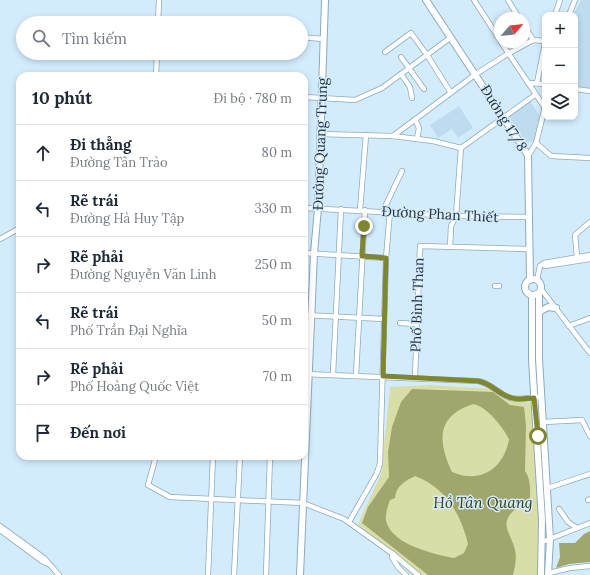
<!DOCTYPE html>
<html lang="vi">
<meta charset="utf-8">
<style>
body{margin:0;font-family:Lora,serif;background:#f2f2f3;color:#1f2937}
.controls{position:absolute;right:12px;top:12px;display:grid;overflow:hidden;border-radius:8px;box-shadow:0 2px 6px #0003}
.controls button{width:36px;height:36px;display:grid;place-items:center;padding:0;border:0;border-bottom:1px solid #e0e1e3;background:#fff;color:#1f2937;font:20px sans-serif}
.compass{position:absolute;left:494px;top:12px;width:36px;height:36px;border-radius:50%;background:#fff;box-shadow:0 2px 6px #0003;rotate:62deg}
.stop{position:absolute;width:12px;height:12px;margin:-9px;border:3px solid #808530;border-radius:50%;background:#fff}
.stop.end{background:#808530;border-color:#fff;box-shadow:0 1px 4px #0008}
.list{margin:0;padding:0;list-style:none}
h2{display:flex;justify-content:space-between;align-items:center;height:52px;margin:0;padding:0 16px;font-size:17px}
h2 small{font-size:13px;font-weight:400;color:#747a83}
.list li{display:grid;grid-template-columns:26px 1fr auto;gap:12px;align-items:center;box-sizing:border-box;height:56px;padding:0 16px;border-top:1px solid #e0e1e3}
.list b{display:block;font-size:15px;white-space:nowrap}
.list p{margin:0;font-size:13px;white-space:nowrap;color:#747a83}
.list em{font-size:13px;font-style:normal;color:#747a83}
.icon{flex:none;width:22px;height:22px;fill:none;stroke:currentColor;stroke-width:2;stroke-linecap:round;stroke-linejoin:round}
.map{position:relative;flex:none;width:590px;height:575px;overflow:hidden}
.search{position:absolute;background:#fff;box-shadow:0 2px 6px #0003;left:16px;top:16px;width:292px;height:44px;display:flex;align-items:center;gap:10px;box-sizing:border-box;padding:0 14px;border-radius:22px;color:#747a83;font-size:15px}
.panel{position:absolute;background:#fff;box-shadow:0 2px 6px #0003;left:16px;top:72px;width:292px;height:388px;border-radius:12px}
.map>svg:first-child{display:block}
.built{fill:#bedcef}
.green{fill:#d9dea9}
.water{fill:#a1a66c;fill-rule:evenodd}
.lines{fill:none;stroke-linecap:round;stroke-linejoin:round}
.minor-casing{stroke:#8caabe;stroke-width:6}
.major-casing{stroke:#8caabe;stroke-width:8}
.minor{stroke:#fff;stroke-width:4.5}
.major{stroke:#fff;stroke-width:6}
.route{stroke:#808530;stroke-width:5}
.labels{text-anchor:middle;stroke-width:3;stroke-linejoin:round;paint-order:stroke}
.street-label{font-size:14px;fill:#27333b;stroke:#d3ecfd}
.water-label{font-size:15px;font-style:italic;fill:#3a3c0e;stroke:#d3ecfd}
</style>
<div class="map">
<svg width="590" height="575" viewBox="0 0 590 575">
<rect width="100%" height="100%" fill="#d3ecfd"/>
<g class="built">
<polygon points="581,0 590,0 590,92 575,89 575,15 573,15"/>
<polygon points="529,100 540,116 534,141 526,143 508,115"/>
<polygon points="459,106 473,128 458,138 452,129 438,138 430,125"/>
</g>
<polygon class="green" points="432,385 491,389 506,400 533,403 542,520 538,575 412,575 358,524 381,474 390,387"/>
<g class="water">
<path d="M412,389l81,3 17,13 14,2 2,19 -1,45c6,8 6,24 4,33 -4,2 -9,1 -12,4 -20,15 -6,24 -2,42 2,7 0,17 -2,25h-85l-66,-52 6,-16 21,-30 -1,-25 4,-25 9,-25zM474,404c14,4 28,22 35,35 -5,30 -29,45 -57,33 -15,-32 -15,-57 22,-68zM415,476c30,11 46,38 53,68l-4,9 -10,5c-20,-4 -62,-13 -68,-37 -1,-7 2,-15 4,-21l5,-2c1,-12 10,-17 20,-22z"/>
<polygon points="590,531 590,562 569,564 556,568 560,557 559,543 575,543 584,534"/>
</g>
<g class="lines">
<g class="minor-casing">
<g id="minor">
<polyline points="474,0 500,40"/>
<polyline points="508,0 519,18"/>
<polyline points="555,15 560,0"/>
<polyline points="569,15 575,0"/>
<polyline points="158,23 159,0"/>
<polyline points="524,25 533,40"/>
<polyline points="301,37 323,39"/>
<polyline points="501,42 545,108"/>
<polyline points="385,52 411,33 427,55 451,93"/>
<polyline points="401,57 424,89"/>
<polyline points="401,74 410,87 412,98"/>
<polyline points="156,76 157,53"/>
<polyline points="528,83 545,84"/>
<polyline points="537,83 545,43"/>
<polyline points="575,89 590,91"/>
<polyline points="304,97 355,100 382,88 450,38"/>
<polyline points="415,119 419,128 417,139"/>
<polyline points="320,134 393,136 433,141 461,148 535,95"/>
<polyline points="393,136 476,74 509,53 533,40 545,41"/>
<polyline points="536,143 551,156 590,158"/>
<polyline points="528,156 536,143 545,107"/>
<polyline points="304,208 456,216 529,217"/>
<polyline points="360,210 366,135"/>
<polyline points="383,211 402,171"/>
<polyline points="0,239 20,228"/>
<polyline points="450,247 451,226 456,216 461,148"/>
<polyline points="304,253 386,258"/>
<polyline points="577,257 575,235 590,222"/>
<polyline points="545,266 590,259"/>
<polyline points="537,280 540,266 544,263 590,255"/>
<polyline points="495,286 499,286"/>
<polyline points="541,289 590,353"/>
<polyline points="304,315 384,319"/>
<polyline points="400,323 416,324"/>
<polyline points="569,326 590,318"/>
<path d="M304,374l174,7c12,2 19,11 30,16 9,4 20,1 29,0"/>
<polyline points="333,374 341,209"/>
<polyline points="356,375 365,210"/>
<polyline points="415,377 420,246 530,249"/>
<polyline points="544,422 582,420 590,436"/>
<polyline points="156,456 148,485 170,497 303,503 344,519 393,554 418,575"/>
<polyline points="548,488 590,474"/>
<polyline points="588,500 590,499"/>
<polyline points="559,509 568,522 577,528"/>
<polyline points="349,522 377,473 380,463 386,258 390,211"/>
<polyline points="0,526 44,558 59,575"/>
<polyline points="0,530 42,561 48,564"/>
<polyline points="542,542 590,523"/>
<polyline points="393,554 392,557 398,567 406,575"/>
<polyline points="549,573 570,568 590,566"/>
<polyline points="208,575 213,456"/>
<polyline points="234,575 240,456"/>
<polyline points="266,575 270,456"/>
</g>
</g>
<g class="major-casing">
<g id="major">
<polyline points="426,0 526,152 528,156 530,280"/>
<circle cx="533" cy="287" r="8"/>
<polyline points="539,293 539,359 550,539 548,575"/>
<polyline points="532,295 532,360 542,520 541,575"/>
<polyline points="539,312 548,307 556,308"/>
<polyline points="300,575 314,253 318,208 325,0"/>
</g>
</g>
<use href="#minor" class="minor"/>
<use href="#major" class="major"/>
</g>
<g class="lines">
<path class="route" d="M364,226l-2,30 24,2 -3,118 95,5c13,2 19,12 31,16 7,4 17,1 25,1l4,38"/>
</g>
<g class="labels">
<g class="street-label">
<text transform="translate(504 118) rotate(58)" y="5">Đường 17/8</text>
<text transform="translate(320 144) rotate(-88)" y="5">Đường Quang Trung</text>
<text transform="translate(440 214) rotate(3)" y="5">Đường Phan Thiết</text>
<text transform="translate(417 305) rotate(-88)" y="5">Phố Bình Than</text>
</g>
<g class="water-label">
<text x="483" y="508">Hồ Tân Quang</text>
</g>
</g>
</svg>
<div class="controls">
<button>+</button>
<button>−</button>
<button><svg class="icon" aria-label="layers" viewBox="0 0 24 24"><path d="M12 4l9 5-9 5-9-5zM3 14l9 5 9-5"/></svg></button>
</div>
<svg class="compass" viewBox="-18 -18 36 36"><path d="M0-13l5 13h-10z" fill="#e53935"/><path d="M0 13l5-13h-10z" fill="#747a83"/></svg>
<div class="stop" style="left:538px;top:436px"></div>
<div class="stop end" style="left:364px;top:226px"></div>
<div class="search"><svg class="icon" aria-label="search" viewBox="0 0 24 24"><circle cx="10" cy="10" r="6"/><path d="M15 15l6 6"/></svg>Tìm kiếm</div>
<section class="panel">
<h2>10 phút<small>Đi bộ · 780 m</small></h2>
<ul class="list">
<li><svg class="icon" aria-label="ahead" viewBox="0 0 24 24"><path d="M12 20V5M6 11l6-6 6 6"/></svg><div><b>Đi thẳng</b><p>Đường Tân Trào</p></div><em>80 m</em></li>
<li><svg class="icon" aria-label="left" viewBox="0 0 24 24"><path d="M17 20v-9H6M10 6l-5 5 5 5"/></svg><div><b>Rẽ trái</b><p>Đường Hà Huy Tập</p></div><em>330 m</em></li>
<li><svg class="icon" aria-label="right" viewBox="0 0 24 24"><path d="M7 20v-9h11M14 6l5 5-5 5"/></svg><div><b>Rẽ phải</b><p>Đường Nguyễn Văn Linh</p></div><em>250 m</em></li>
<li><svg class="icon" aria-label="left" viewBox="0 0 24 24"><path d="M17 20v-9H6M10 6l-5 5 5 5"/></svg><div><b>Rẽ trái</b><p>Phố Trần Đại Nghĩa</p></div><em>50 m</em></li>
<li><svg class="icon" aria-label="right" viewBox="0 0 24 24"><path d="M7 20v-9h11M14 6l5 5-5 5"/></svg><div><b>Rẽ phải</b><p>Phố Hoàng Quốc Việt</p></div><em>70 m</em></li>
<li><svg class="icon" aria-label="arrive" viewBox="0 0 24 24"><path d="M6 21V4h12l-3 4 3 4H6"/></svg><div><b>Đến nơi</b></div></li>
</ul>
</section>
</div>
